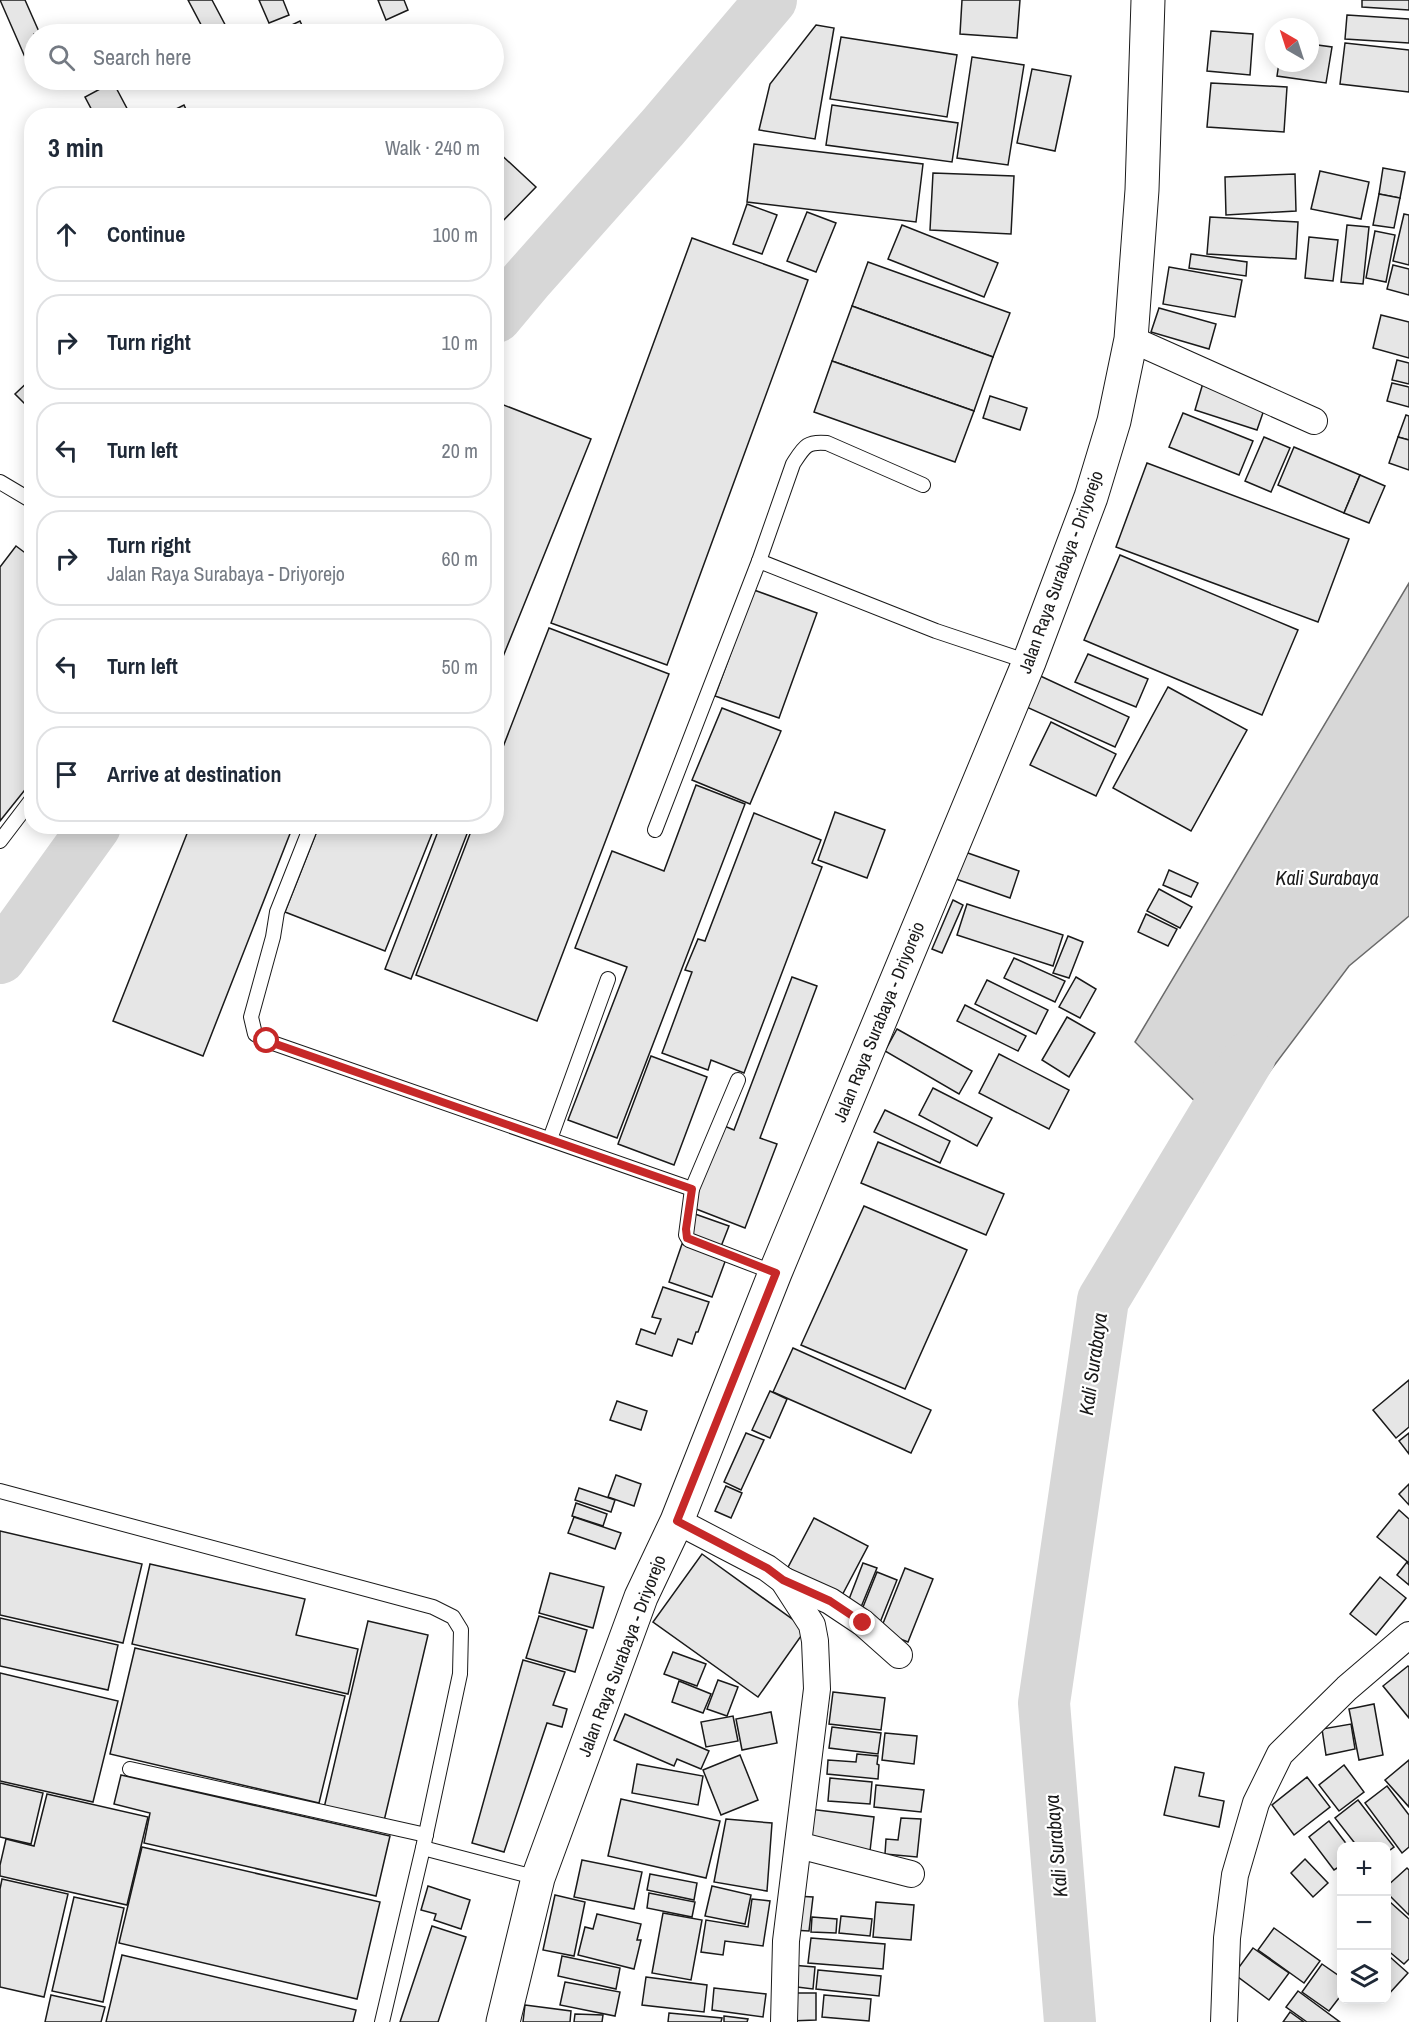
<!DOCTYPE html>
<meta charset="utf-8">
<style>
body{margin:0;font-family:"Archivo Narrow",sans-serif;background:#f6f6f7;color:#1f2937}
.controls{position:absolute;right:18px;bottom:18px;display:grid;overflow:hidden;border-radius:12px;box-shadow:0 3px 15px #0003}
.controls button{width:54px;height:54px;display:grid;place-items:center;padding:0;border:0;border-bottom:2px solid #e0e1e3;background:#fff;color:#1f2937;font:30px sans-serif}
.compass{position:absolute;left:1265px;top:18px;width:54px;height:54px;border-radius:50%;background:#fff;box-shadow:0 3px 15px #0003;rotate:321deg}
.stop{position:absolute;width:18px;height:18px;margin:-14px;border:4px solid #c62828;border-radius:50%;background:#fff}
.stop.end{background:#c62828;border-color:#fff;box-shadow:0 2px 6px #0008}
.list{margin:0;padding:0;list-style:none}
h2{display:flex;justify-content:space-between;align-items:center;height:78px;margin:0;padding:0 24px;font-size:26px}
h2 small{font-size:20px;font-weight:400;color:#747a83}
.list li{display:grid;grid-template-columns:39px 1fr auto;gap:18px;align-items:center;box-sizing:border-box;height:96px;margin:0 12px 12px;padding:0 12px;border:2px solid #e0e1e3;border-radius:24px}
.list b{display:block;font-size:22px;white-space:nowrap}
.list p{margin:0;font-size:20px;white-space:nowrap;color:#747a83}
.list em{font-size:20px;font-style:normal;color:#747a83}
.icon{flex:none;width:33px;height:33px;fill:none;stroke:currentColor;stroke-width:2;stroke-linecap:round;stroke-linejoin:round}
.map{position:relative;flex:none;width:1409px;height:2022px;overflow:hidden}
.search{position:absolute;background:#fff;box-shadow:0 3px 15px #0003;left:24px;top:24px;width:480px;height:66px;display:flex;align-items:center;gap:15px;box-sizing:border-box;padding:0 21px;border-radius:33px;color:#747a83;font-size:22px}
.panel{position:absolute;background:#fff;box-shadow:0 3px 15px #0003;left:24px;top:108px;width:480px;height:726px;border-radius:24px}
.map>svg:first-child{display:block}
.water{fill:#d7d7d7;stroke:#6a6a6a;stroke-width:1.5}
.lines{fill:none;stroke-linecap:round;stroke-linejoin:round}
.river{stroke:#d7d7d7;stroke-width:52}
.building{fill:#e6e6e6;stroke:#1a1a1a;stroke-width:1.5}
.lane-casing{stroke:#1a1a1a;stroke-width:16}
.street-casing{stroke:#1a1a1a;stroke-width:28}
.primary-casing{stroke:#1a1a1a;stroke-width:35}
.lane{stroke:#fff;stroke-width:14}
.street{stroke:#fff;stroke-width:26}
.primary{stroke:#fff;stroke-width:33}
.route{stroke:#c62828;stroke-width:8}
.labels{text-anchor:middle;stroke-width:4.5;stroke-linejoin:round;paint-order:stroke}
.street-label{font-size:18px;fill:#1a1a1a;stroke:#fff}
.water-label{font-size:20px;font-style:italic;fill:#1a1a1a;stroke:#fff}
</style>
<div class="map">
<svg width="1409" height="2022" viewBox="0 0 1409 2022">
<rect width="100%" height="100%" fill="#fff"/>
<polygon class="water" points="1409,583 1409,916 1349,966 1225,1131 1135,1042"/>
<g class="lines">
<g class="river">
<polyline points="496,317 527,280 663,127 771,0"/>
<polyline points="0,958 95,826"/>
<polyline points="1070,2022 1044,1703 1103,1300 1250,1056"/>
</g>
</g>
<g class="building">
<polygon points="0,0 25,0 40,34 34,34 34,61 28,64"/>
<polygon points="188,0 212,0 230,34 206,34"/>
<polygon points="259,0 283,0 289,15 269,23"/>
<polygon points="378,0 404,0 408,10 386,20"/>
<polygon points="962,0 1020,0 1017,38 960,34"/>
<polygon points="1362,0 1409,0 1409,10 1362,7"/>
<polygon points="1347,15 1409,19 1409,43 1345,39"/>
<polygon points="300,21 306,34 275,34 275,33"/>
<polygon points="816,25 834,28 815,139 759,130 770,84"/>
<polygon points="1211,31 1253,34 1250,75 1207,71"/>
<polygon points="841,37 957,55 947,117 830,99"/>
<polygon points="1345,43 1409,50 1409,92 1340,84"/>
<polygon points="1310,44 1332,47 1326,83 1277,76 1279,63 1310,63"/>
<polygon points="972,57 1024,65 1008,165 957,158"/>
<polygon points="1032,69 1071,76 1055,151 1017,143"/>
<polygon points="113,82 131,116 95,116 85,97"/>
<polygon points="1211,83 1287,87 1284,132 1207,127"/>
<polygon points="184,105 189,116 162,116"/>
<polygon points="832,105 958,123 952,162 826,145"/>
<polygon points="754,144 923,164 916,222 747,202"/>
<polygon points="496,150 536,187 496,228"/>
<polygon points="1383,168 1405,172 1400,198 1379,194"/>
<polygon points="1320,171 1369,182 1361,219 1311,209"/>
<polygon points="933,173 1014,176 1011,234 930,230"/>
<polygon points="1295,174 1296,211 1226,215 1225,177"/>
<polygon points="1379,194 1400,198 1394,228 1373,225"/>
<polygon points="747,204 777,215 762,254 733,244"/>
<polygon points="807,212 836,223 816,272 787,261"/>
<polygon points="1404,214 1409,215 1409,265 1393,261"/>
<polygon points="1210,217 1298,222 1296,259 1207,254"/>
<polygon points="902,225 998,263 984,297 888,259"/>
<polygon points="1347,225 1369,227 1363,284 1341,282"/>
<polygon points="1375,231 1395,235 1386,282 1366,278"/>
<polygon points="1309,237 1338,240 1333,281 1305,278"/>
<polygon points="692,238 808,280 667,665 551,623"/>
<polygon points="1191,254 1247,262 1246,276 1189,268"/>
<polygon points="868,262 1010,313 993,357 852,306"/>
<polygon points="1393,265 1409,269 1409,295 1387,289"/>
<polygon points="1169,267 1242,280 1235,317 1163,304"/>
<polygon points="852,306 993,357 974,411 832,361"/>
<polygon points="1159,308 1216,324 1209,349 1151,332"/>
<polygon points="1381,315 1409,322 1409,358 1373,348"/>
<polygon points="1397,360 1409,363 1409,384 1392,380"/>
<polygon points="832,361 974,411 955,462 814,412"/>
<polygon points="32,378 32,411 15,394"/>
<polygon points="1203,383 1266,404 1257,430 1195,410"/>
<polygon points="1392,383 1409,387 1409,407 1387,401"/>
<polygon points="990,396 1027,408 1020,430 983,418"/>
<polygon points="496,402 591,439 496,674"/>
<polygon points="1183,413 1253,441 1239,475 1169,447"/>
<polygon points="1406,415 1409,416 1409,440 1398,437"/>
<polygon points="1264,437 1290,448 1271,492 1245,481"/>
<polygon points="1398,437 1409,440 1409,470 1389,463"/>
<polygon points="1294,447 1360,475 1344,513 1278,485"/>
<polygon points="1147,463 1349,539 1318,622 1116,547"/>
<polygon points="1360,475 1385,486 1369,523 1344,513"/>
<polygon points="16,546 32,558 32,781 0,821 0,567"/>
<polygon points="1120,555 1298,630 1262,715 1084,640"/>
<polygon points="754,590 817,613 779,718 715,696"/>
<polygon points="549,628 669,674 537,1021 416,975 473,826 496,826 496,765"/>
<polygon points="1088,654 1148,679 1136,707 1075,682"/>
<polygon points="1036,674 1129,717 1115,747 1022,705"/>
<polygon points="1168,687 1247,730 1191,831 1113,788"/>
<polygon points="722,708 781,731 750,804 692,780"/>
<polygon points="1051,722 1116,754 1096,796 1030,765"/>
<polygon points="696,785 745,804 617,1138 568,1120 627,967 575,948 612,851 664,871"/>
<polygon points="835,812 885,830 867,878 818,860"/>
<polygon points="754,813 821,840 812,863 822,867 744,1073 711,1060 708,1070 662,1053 692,972 685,970 698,939 705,941"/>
<polygon points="190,826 293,826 203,1056 113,1021"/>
<polygon points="319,826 435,826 385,951 285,912"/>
<polygon points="440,826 470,826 411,979 385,969"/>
<polygon points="965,852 1019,871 1010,898 956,879"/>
<polygon points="1169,870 1198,883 1191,897 1163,885"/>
<polygon points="1159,889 1192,907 1180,928 1147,911"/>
<polygon points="953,900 963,905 942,953 932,949"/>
<polygon points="967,904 1063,935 1053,966 957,935"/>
<polygon points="1146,914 1177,929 1168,946 1138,932"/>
<polygon points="1068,936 1083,942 1069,978 1053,973"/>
<polygon points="1014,958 1065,981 1055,1002 1004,978"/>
<polygon points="792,977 817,986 760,1138 777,1144 745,1228 691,1207 722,1125 734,1130"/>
<polygon points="1076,977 1096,989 1080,1018 1059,1007"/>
<polygon points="987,980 1048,1010 1036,1034 975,1004"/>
<polygon points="965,1005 1026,1036 1018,1051 957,1021"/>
<polygon points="1067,1017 1095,1033 1069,1077 1042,1060"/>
<polygon points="897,1029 972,1071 959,1094 885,1051"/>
<polygon points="999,1054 1069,1090 1049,1129 979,1093"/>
<polygon points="651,1056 707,1077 674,1165 618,1144"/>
<polygon points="933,1088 992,1118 977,1146 919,1115"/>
<polygon points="885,1110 950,1141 940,1163 874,1132"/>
<polygon points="878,1142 1004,1194 986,1235 861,1183"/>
<polygon points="864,1206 967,1250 905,1389 801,1345"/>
<polygon points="695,1214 729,1226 720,1249 687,1238"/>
<polygon points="682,1244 726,1259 712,1297 669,1282"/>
<polygon points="663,1287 709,1302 698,1332 696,1332 692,1344 678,1339 672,1356 636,1344 641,1329 655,1334 661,1319 652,1317"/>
<polygon points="793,1348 931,1410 911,1453 773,1392"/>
<polygon points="1409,1380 1409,1427 1396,1438 1373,1410"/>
<polygon points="770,1391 787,1399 770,1438 752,1430"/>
<polygon points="617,1401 647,1411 641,1430 610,1420"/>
<polygon points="746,1433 764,1440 741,1490 724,1482"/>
<polygon points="1409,1433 1409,1454 1399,1441"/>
<polygon points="616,1475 641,1484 634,1506 608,1497"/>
<polygon points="1409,1484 1409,1505 1399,1494"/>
<polygon points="726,1486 742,1493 731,1518 715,1511"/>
<polygon points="579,1488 615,1500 611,1512 575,1500"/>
<polygon points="576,1503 607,1514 603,1526 572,1516"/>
<polygon points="1399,1510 1409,1519 1409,1563 1377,1537"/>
<polygon points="574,1517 621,1533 615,1549 568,1533"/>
<polygon points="814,1518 868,1546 839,1601 785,1573"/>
<polygon points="0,1531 142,1564 123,1643 0,1615"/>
<polygon points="702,1554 806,1629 758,1697 653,1622"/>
<polygon points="1407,1562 1409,1565 1409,1585 1397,1575"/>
<polygon points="863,1563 877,1568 859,1612 846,1607"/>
<polygon points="150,1564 305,1599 296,1635 358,1649 348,1694 132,1644"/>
<polygon points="905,1568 933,1579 908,1642 880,1631"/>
<polygon points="877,1572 897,1580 879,1625 859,1617"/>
<polygon points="550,1573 604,1587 593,1628 539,1613"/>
<polygon points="1380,1577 1406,1598 1376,1635 1350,1614"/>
<polygon points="539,1616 587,1630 575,1672 526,1658"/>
<polygon points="0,1618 118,1645 108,1690 0,1666"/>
<polygon points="368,1621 428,1635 384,1821 324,1808"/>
<polygon points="135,1648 345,1696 319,1803 110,1754"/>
<polygon points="673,1652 706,1664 697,1686 664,1674"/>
<polygon points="523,1660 565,1672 553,1705 567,1709 562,1727 547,1723 504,1852 472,1843"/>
<polygon points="1408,1666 1409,1667 1409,1718 1383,1686"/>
<polygon points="0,1673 118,1701 93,1802 0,1781"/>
<polygon points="718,1680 738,1687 727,1716 707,1709"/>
<polygon points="679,1681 711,1694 703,1713 672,1702"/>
<polygon points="833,1692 885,1698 881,1730 829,1724"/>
<polygon points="1374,1704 1383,1755 1359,1760 1349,1709"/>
<polygon points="771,1712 777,1743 742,1750 736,1719"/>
<polygon points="625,1714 709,1751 701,1769 677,1759 674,1766 614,1740"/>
<polygon points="733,1716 738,1741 706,1747 701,1722"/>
<polygon points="1351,1724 1355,1749 1326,1755 1322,1729"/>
<polygon points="832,1727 881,1733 878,1754 829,1748"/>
<polygon points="885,1733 917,1736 914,1764 882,1760"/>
<polygon points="857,1754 878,1756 877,1764 879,1765 878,1779 827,1774 828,1760 856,1762"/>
<polygon points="740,1755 758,1800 721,1815 703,1770"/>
<polygon points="1409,1760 1409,1807 1385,1780"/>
<polygon points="637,1764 703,1776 698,1805 632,1793"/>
<polygon points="1344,1765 1364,1792 1339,1811 1319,1785"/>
<polygon points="1175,1767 1204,1773 1199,1796 1224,1801 1219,1827 1164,1815"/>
<polygon points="121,1775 390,1836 376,1896 144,1843 150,1813 114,1804"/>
<polygon points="1307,1777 1330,1807 1294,1835 1272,1805"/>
<polygon points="830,1778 872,1782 870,1804 828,1801"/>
<polygon points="0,1783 43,1793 31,1844 0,1837"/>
<polygon points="876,1785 924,1790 921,1812 874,1807"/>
<polygon points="1387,1786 1409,1815 1409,1847 1402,1853 1365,1803"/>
<polygon points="47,1794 148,1817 127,1905 0,1876 0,1865 6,1839 34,1846"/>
<polygon points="621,1799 720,1821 706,1878 608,1856"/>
<polygon points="1358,1800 1394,1847 1386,1853 1386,1846 1357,1846 1335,1818"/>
<polygon points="809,1809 874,1817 870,1851 804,1843"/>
<polygon points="901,1818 921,1819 917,1857 885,1854 886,1839 898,1840"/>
<polygon points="726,1819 772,1823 767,1891 714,1882"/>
<polygon points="1329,1821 1348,1846 1342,1846 1342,1865 1334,1870 1309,1837"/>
<polygon points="142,1847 380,1902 357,1999 119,1943"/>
<polygon points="1305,1859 1328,1883 1313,1897 1291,1873"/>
<polygon points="582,1860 642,1872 634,1909 574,1897"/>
<polygon points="1407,1868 1409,1870 1409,1915 1386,1892 1386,1887"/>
<polygon points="650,1874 697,1883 694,1900 647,1890"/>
<polygon points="2,1879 68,1894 44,1997 0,1987 0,1889"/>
<polygon points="428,1886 470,1900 461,1929 434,1920 436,1914 421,1910"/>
<polygon points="712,1886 751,1895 745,1924 705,1916"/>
<polygon points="649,1893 695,1902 692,1917 647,1908"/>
<polygon points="555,1895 585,1902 574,1956 543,1950"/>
<polygon points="795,1896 813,1897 809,1931 792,1930"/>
<polygon points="74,1897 124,1908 103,2002 52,1991"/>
<polygon points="752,1899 770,1901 763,1946 725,1941 723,1955 701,1952 706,1920 748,1927"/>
<polygon points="876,1902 914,1905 911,1940 873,1937"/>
<polygon points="1390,1902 1409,1919 1409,1959 1404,1964 1386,1949 1386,1903 1388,1904"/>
<polygon points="663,1913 702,1920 691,1980 652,1973"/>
<polygon points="597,1914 641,1924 637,1940 641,1940 634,1969 578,1955 585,1927 593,1929"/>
<polygon points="841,1916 872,1919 870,1936 839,1933"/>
<polygon points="812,1917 837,1919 836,1933 811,1932"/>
<polygon points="432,1926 466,1937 438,2022 400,2022"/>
<polygon points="1274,1928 1320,1961 1304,1983 1258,1950"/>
<polygon points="811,1938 885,1944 883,1969 808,1963"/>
<polygon points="1253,1948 1289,1973 1269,2000 1234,1974"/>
<polygon points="122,1955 356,2010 353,2022 106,2022"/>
<polygon points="562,1956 620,1968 616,1989 558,1976"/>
<polygon points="1390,1957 1408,1973 1386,1997 1386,1961"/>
<polygon points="1322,1964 1342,1978 1342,1994 1329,2011 1302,1992"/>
<polygon points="791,1965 815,1967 813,1989 789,1986"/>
<polygon points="818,1970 881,1976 879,1996 816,1989"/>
<polygon points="646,1977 707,1985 704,2012 642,2005"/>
<polygon points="565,1982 620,1992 615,2016 560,2005"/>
<polygon points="714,1988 766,1994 763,2017 712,2010"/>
<polygon points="1298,1991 1340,2022 1307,2022 1286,2007"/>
<polygon points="789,1993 816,1993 816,2020 789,2021"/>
<polygon points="51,1995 105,2007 101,2022 45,2022"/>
<polygon points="824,1995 871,1999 869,2021 822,2017"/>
<polygon points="525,2005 571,2011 570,2022 523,2022"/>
<polygon points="1290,2012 1304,2022 1283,2022"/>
<polygon points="669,2013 722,2018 721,2022 668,2022"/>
<polygon points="575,2014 603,2015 602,2022 574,2022"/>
<polygon points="724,2016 748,2019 747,2022 724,2022"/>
</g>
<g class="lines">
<g class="lane-casing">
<g id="lane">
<polyline points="0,482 32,501"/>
<polyline points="759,561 936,631 1029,662"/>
<polyline points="311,826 277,912 273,937 251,1017 255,1034 267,1041 692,1189"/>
<path d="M655,830l104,-269 34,-97c11,-17 13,-23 34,-21l96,42"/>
<polyline points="0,841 32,799"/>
<polyline points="738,1080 692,1189 686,1235 689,1240 775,1273"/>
<polyline points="550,1139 608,979"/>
<polyline points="0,1491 433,1607 453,1617 461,1630 460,1674 423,1848 382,2022"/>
<polyline points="130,1769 426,1835"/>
<polyline points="423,1848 538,1878"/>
</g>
</g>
<g class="street-casing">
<g id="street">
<polyline points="1131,339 1314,421"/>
<polyline points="677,1521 767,1568 783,1580 812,1625 815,1641 817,1689 786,1941 784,2022"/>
<polyline points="783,1580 830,1601 863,1623 899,1655"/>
<polyline points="798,1845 911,1874"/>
<polyline points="1224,2022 1227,1938 1235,1875 1256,1803 1280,1754 1347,1688 1409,1635"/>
</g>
</g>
<g class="primary-casing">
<polyline id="primary" points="503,2022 538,1878 641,1597 677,1521 775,1273 1029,662 1091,497 1114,421 1131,339 1142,190 1148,0"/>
</g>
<use href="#lane" class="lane"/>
<use href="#street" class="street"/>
<use href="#primary" class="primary"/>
</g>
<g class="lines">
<polyline class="route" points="267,1041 692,1189 686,1229 687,1238 776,1273 677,1521 767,1568 783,1580 830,1601 863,1623"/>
</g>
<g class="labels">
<g class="street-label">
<text transform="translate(1061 572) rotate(-70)" y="6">Jalan Raya Surabaya - Driyorejo</text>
<text transform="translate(879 1022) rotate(-68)" y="6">Jalan Raya Surabaya - Driyorejo</text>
<text transform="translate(622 1656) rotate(-69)" y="6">Jalan Raya Surabaya - Driyorejo</text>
</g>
<g class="water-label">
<text x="1327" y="885">Kali Surabaya</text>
<text transform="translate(1093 1364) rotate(-82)" y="7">Kali Surabaya</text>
<text transform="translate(1056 1846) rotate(-95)" y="7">Kali Surabaya</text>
</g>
</g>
</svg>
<div class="controls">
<button>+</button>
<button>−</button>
<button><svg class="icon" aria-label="layers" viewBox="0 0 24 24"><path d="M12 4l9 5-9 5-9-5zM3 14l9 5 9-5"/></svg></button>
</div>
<svg class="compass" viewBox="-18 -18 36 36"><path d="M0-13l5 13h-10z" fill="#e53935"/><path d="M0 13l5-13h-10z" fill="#747a83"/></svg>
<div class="stop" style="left:267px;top:1041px"></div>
<div class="stop end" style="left:863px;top:1623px"></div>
<div class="search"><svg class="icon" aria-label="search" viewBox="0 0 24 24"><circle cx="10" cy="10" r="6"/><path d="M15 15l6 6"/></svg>Search here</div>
<section class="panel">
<h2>3 min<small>Walk · 240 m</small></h2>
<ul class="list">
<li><svg class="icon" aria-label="ahead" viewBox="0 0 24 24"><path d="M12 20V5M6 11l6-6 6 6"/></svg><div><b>Continue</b></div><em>100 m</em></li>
<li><svg class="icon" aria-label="right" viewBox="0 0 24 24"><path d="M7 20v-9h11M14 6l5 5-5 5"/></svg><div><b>Turn right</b></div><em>10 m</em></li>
<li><svg class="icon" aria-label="left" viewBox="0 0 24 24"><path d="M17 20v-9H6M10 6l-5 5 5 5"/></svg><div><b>Turn left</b></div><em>20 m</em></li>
<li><svg class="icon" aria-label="right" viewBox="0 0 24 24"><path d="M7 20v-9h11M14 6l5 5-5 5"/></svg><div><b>Turn right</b><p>Jalan Raya Surabaya - Driyorejo</p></div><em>60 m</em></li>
<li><svg class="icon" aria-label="left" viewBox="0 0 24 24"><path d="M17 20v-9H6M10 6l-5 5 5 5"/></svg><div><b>Turn left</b></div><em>50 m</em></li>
<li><svg class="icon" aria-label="arrive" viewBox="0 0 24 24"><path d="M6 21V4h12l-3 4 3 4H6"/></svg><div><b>Arrive at destination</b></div></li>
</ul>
</section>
</div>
